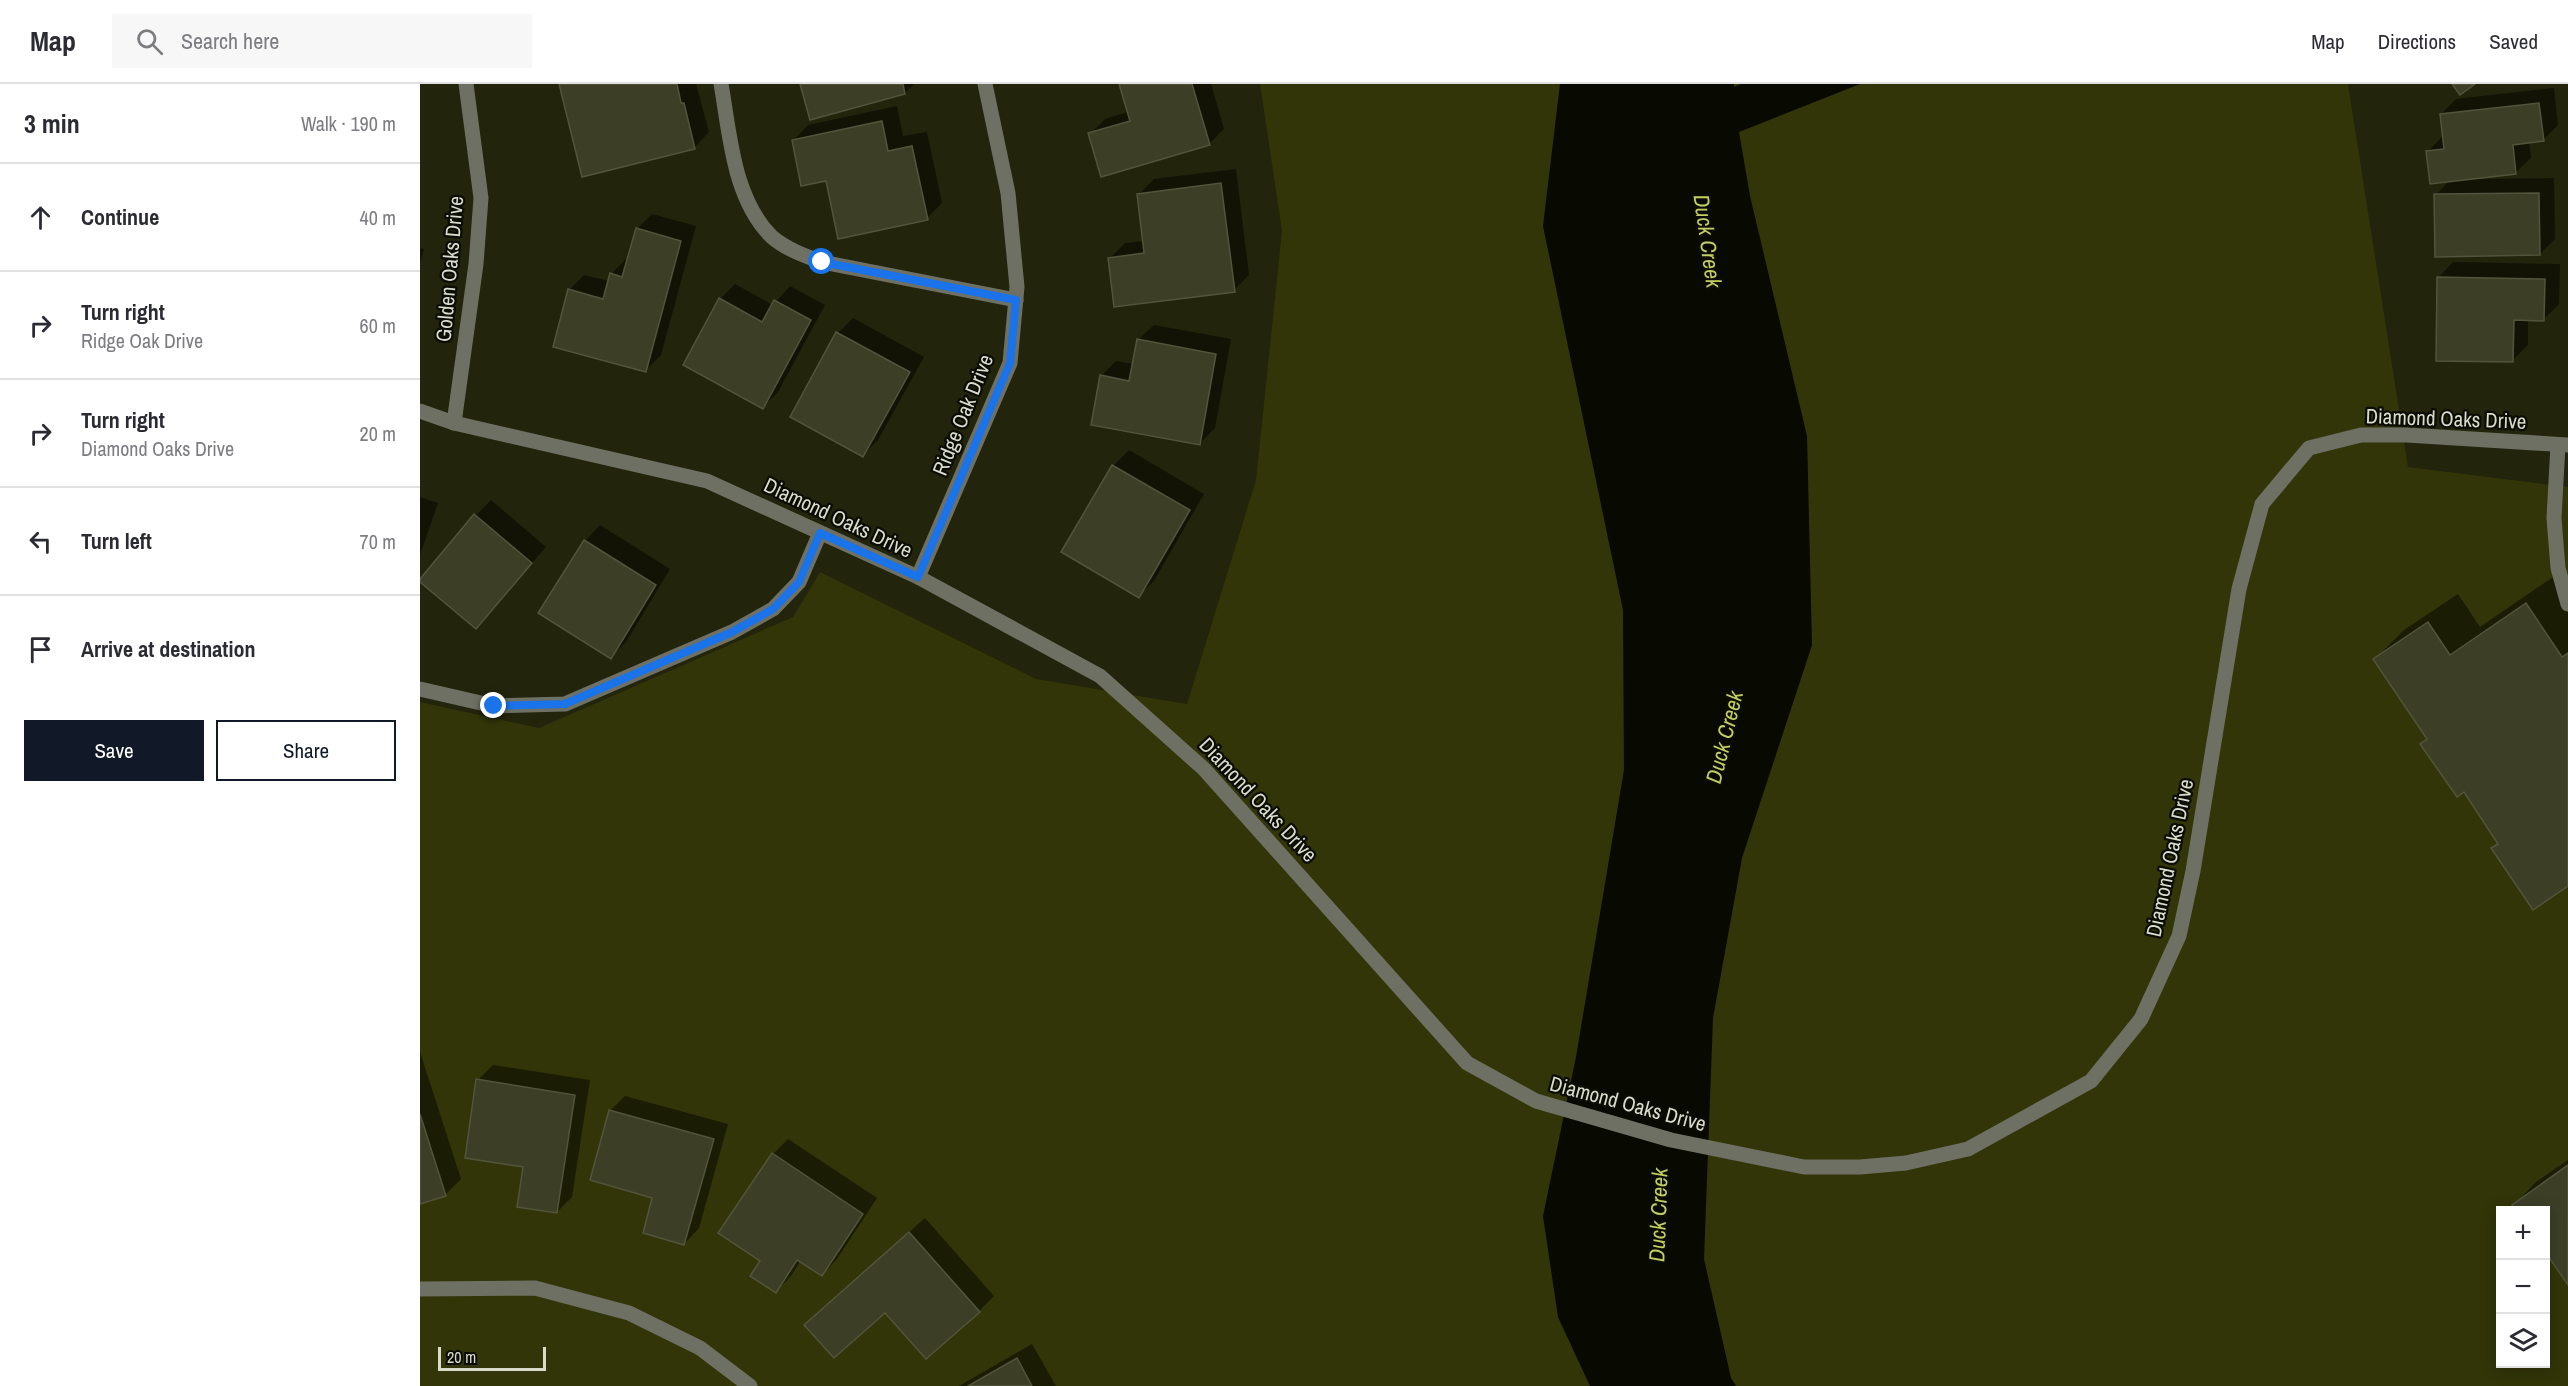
<!DOCTYPE html>
<meta charset="utf-8">
<style>
body{margin:0;font-family:"Archivo Narrow",sans-serif;background:#f7f7f7;color:#2b2b33}
.controls{position:absolute;right:18px;bottom:18px;display:grid;overflow:hidden;border-radius:0px;box-shadow:0 3px 15px #0003}
.controls button{width:54px;height:54px;display:grid;place-items:center;padding:0;border:0;border-bottom:2px solid #e1e1e2;background:#fff;color:#2b2b33;font:30px sans-serif}
.scale{position:absolute;left:18px;bottom:15px;width:108px;box-sizing:border-box;padding-left:6px;border:3px solid #d9dccc;border-top:0;font-size:16px;line-height:21px;white-space:nowrap;color:#d9dccc;-webkit-text-stroke:4px #0b0c04;paint-order:stroke}
.stop{position:absolute;width:18px;height:18px;margin:-14px;border:4px solid #1a73e8;border-radius:50%;background:#fff}
.stop.end{background:#1a73e8;border-color:#fff;box-shadow:0 2px 6px #0008}
.list{margin:0;padding:0;list-style:none}
h2{display:flex;justify-content:space-between;align-items:center;height:78px;margin:0;padding:0 24px;font-size:26px}
h2 small{font-size:20px;font-weight:400;color:#7c7c81}
.list li{display:grid;grid-template-columns:39px 1fr auto;gap:18px;align-items:center;box-sizing:border-box;height:108px;padding:0 24px;border-top:2px solid #e1e1e2}
.list b{display:block;font-size:22px;white-space:nowrap}
.list p{margin:0;font-size:20px;white-space:nowrap;color:#7c7c81}
.list em{font-size:20px;font-style:normal;color:#7c7c81}
.actions{display:flex;gap:12px;padding:18px 24px}
.actions a{flex:1;padding:14px 0;border:2px solid #111827;border-radius:0px;text-align:center;font-size:21px;color:#111827}
.actions .main{background:#111827;color:#fff}
.icon{flex:none;width:33px;height:33px;fill:none;stroke:currentColor;stroke-width:2;stroke-linecap:round;stroke-linejoin:round}
.map{position:relative;flex:none;width:2148px;height:1302px;overflow:hidden}
header{display:flex;align-items:center;gap:36px;box-sizing:border-box;height:84px;padding:0 30px;background:#fff;border-bottom:2px solid #e1e1e2}
header strong{font-size:28px}
nav{display:flex;gap:33px;margin-inline-start:auto;font-size:21px}
.search{width:420px;height:54px;background:#f7f7f7;display:flex;align-items:center;gap:15px;box-sizing:border-box;padding:0 21px;border-radius:0px;color:#7c7c81;font-size:22px}
main{display:flex}
aside{flex:1;background:#fff}
.map>svg:first-child{display:block}
.green{fill:#313508;fill-rule:evenodd}
.water{fill:#080900}
.shadow{fill:#0007}
.building{fill:#3c3f26;stroke:#52553b;stroke-width:1.5}
.lines{fill:none;stroke-linecap:round;stroke-linejoin:round}
.minor{stroke:#6e7063;stroke-width:15}
.route{stroke:#1a73e8;stroke-width:8}
.labels{text-anchor:middle;stroke-width:4.5;stroke-linejoin:round;paint-order:stroke}
.street-label{font-size:21px;fill:#d9dccc;stroke:#0b0c04}
.water-label{font-size:22px;font-style:italic;fill:#c3ce61;stroke:#0b0c04}
</style>
<header>
<strong>Map</strong>
<div class="search"><svg class="icon" aria-label="search" viewBox="0 0 24 24"><circle cx="10" cy="10" r="6"/><path d="M15 15l6 6"/></svg>Search here</div>
<nav><a>Map</a><a>Directions</a><a>Saved</a></nav>
</header>
<main>
<aside>
<h2>3 min<small>Walk · 190 m</small></h2>
<ul class="list">
<li><svg class="icon" aria-label="ahead" viewBox="0 0 24 24"><path d="M12 20V5M6 11l6-6 6 6"/></svg><div><b>Continue</b></div><em>40 m</em></li>
<li><svg class="icon" aria-label="right" viewBox="0 0 24 24"><path d="M7 20v-9h11M14 6l5 5-5 5"/></svg><div><b>Turn right</b><p>Ridge Oak Drive</p></div><em>60 m</em></li>
<li><svg class="icon" aria-label="right" viewBox="0 0 24 24"><path d="M7 20v-9h11M14 6l5 5-5 5"/></svg><div><b>Turn right</b><p>Diamond Oaks Drive</p></div><em>20 m</em></li>
<li><svg class="icon" aria-label="left" viewBox="0 0 24 24"><path d="M17 20v-9H6M10 6l-5 5 5 5"/></svg><div><b>Turn left</b></div><em>70 m</em></li>
<li><svg class="icon" aria-label="arrive" viewBox="0 0 24 24"><path d="M6 21V4h12l-3 4 3 4H6"/></svg><div><b>Arrive at destination</b></div></li>
</ul>
<div class="actions"><a class="main">Save</a><a>Share</a></div>
</aside>
<div class="map">
<svg width="2148" height="1302" viewBox="0 0 2148 1302">
<rect width="100%" height="100%" fill="#22240b"/>
<path class="green" d="M840,0h1088l60,383 160,20v899h-2148v-684l119,26 254,-111 27,-45 216,107 151,25 69,-224 26,-249zM2080,1126h46v154h-46z"/>
<polygon class="water" points="1140,0 1314,0 1314,3 1321,0 1440,0 1319,48 1330,112 1387,352 1392,561 1322,774 1293,934 1284,1175 1311,1294 1316,1302 1170,1302 1138,1233 1123,1132 1156,973 1204,686 1203,526 1123,142"/>
<g class="shadow">
<polygon points="141,0 276,0 289,48 274,64"/>
<polygon points="382,0 494,0 485,9"/>
<polygon points="700,0 791,0 804,45 789,60 670,50 685,35 708,28"/>
<polygon points="2134,4 2138,41 2123,56 2109,57 2111,74 2095,89 2058,93 2058,95 2134,94 2135,155 2120,170 2016,111 2030,96 2008,67 2024,51 2021,30 2036,15"/>
<polygon points="477,22 483,52 507,48 522,119 507,134 407,95 373,57 388,41"/>
<polygon points="816,85 829,191 814,206 690,174 705,159 724,157 718,111 734,95"/>
<polygon points="232,130 276,142 241,271 226,286 149,206 164,191 189,197 191,190 206,175 209,175 217,145"/>
<polygon points="0,164 4,165 0,178"/>
<polygon points="2033,178 2140,180 2139,220 2124,235 2108,235 2108,261 2092,277 2018,194"/>
<polygon points="315,200 353,221 370,202 405,221 358,308 343,323 300,215"/>
<polygon points="433,234 504,273 458,356 443,371 418,249"/>
<polygon points="734,241 811,255 795,344 780,359 681,292 696,277 714,280 718,256"/>
<polygon points="709,366 784,410 734,497 718,512 643,468 694,381"/>
<polygon points="0,413 18,419 0,471"/>
<polygon points="71,416 126,463 56,543 56,431"/>
<polygon points="180,441 250,485 206,558 190,573 120,529 165,457"/>
<polygon points="2136,491 2148,509 2148,800 2073,765 2079,759 1955,575 1984,546 2038,510 2060,543"/>
<polygon points="0,968 41,1095 25,1111 0,1119"/>
<polygon points="73,981 170,996 152,1113 137,1128 105,1082 58,996"/>
<polygon points="205,1012 308,1040 279,1144 264,1160 234,1113 190,1027"/>
<polygon points="368,1055 457,1114 417,1175 402,1191 381,1176 371,1192 356,1207 342,1177 353,1070"/>
<polygon points="2148,1076 2148,1199 2126,1166 2126,1126 2098,1126 2094,1121 2116,1098"/>
<polygon points="505,1134 574,1212 559,1227 401,1226"/>
<polygon points="612,1260 636,1302 539,1302"/>
</g>
<g class="building">
<polygon points="139,0 257,0 261,19 264,19 275,65 162,93"/>
<polygon points="380,0 483,0 485,10 390,36"/>
<polygon points="699,0 772,0 790,61 681,93 668,49 710,37"/>
<polygon points="2032,0 2055,0 2040,11"/>
<polygon points="2119,19 2124,57 2093,61 2096,90 2010,100 2006,67 2024,65 2020,30"/>
<polygon points="462,37 468,67 492,62 508,136 418,155 406,97 381,102 372,56"/>
<polygon points="801,99 815,208 694,223 688,174 724,169 717,110"/>
<polygon points="2119,109 2120,171 2015,173 2014,110"/>
<polygon points="216,144 261,157 226,288 133,263 148,205 183,215 190,189 202,193"/>
<polygon points="2017,193 2125,195 2124,237 2094,236 2093,278 2016,277"/>
<polygon points="299,214 342,238 354,216 391,236 343,325 263,281"/>
<polygon points="416,248 490,288 443,373 370,333"/>
<polygon points="717,255 796,270 780,361 671,341 680,291 709,297"/>
<polygon points="692,381 770,426 719,514 641,468"/>
<polygon points="54,430 112,479 56,545 0,498 0,495"/>
<polygon points="164,456 236,501 191,575 118,529"/>
<polygon points="2106,519 2142,573 2148,569 2148,802 2113,826 2071,764 2078,760 2044,708 2037,713 2000,660 2007,655 1953,575 2008,538 2030,571"/>
<polygon points="56,995 155,1011 137,1129 97,1123 103,1083 45,1074"/>
<polygon points="189,1026 294,1055 264,1161 223,1149 232,1114 170,1096"/>
<polygon points="0,1030 26,1112 0,1120"/>
<polygon points="352,1069 443,1130 402,1192 377,1176 356,1209 330,1192 340,1177 298,1149"/>
<polygon points="2148,1081 2148,1201 2126,1169 2126,1126 2096,1126 2092,1121"/>
<polygon points="489,1148 560,1228 506,1275 465,1229 414,1274 384,1241"/>
<polygon points="597,1274 612,1302 548,1302"/>
</g>
<g class="lines">
<g class="minor">
<path d="M301,0c9,50 12,115 51,153 14,12 33,19 50,25l194,38"/>
<polyline points="0,327 34,339 287,397 498,493 680,592 784,685 1047,979 1116,1017 1251,1056 1384,1083 1440,1083 1486,1079 1548,1065 1671,997 1721,935 1759,852 1773,787 1819,505 1842,420 1889,364 1941,351 1987,351 2148,361"/>
<polyline points="34,339 56,180 61,114 46,0"/>
<polyline points="2138,361 2134,434 2138,484 2148,520"/>
<polyline points="498,493 590,279 597,203 588,109 565,0"/>
<polyline points="0,605 74,622 145,620 312,548 353,525 379,498 400,449"/>
<polyline points="0,1205 115,1204 209,1229 280,1264 330,1302"/>
</g>
</g>
<g class="lines">
<polyline class="route" points="74,622 145,620 312,548 353,525 379,498 400,449 498,493 590,279 596,216 402,178"/>
</g>
<g class="labels">
<g class="street-label">
<text transform="translate(30 185) rotate(-85)" y="7">Golden Oaks Drive</text>
<text transform="translate(543 331) rotate(-68)" y="7">Ridge Oak Drive</text>
<text transform="translate(2026 335) rotate(2)" y="7">Diamond Oaks Drive</text>
<text transform="translate(418 434) rotate(25)" y="7">Diamond Oaks Drive</text>
<text transform="translate(838 716) rotate(47)" y="7">Diamond Oaks Drive</text>
<text transform="translate(1750 774) rotate(-78)" y="7">Diamond Oaks Drive</text>
<text transform="translate(1208 1020) rotate(15)" y="7">Diamond Oaks Drive</text>
</g>
<g class="water-label">
<text transform="translate(1288 157) rotate(82)" y="8">Duck Creek</text>
<text transform="translate(1304 653) rotate(-76)" y="8">Duck Creek</text>
<text transform="translate(1238 1131) rotate(-88)" y="8">Duck Creek</text>
</g>
</g>
</svg>
<div class="controls">
<button>+</button>
<button>−</button>
<button><svg class="icon" aria-label="layers" viewBox="0 0 24 24"><path d="M12 4l9 5-9 5-9-5zM3 14l9 5 9-5"/></svg></button>
</div>
<div class="scale">20 m</div>
<div class="stop" style="left:402px;top:178px"></div>
<div class="stop end" style="left:74px;top:622px"></div>
</div>
</main>
